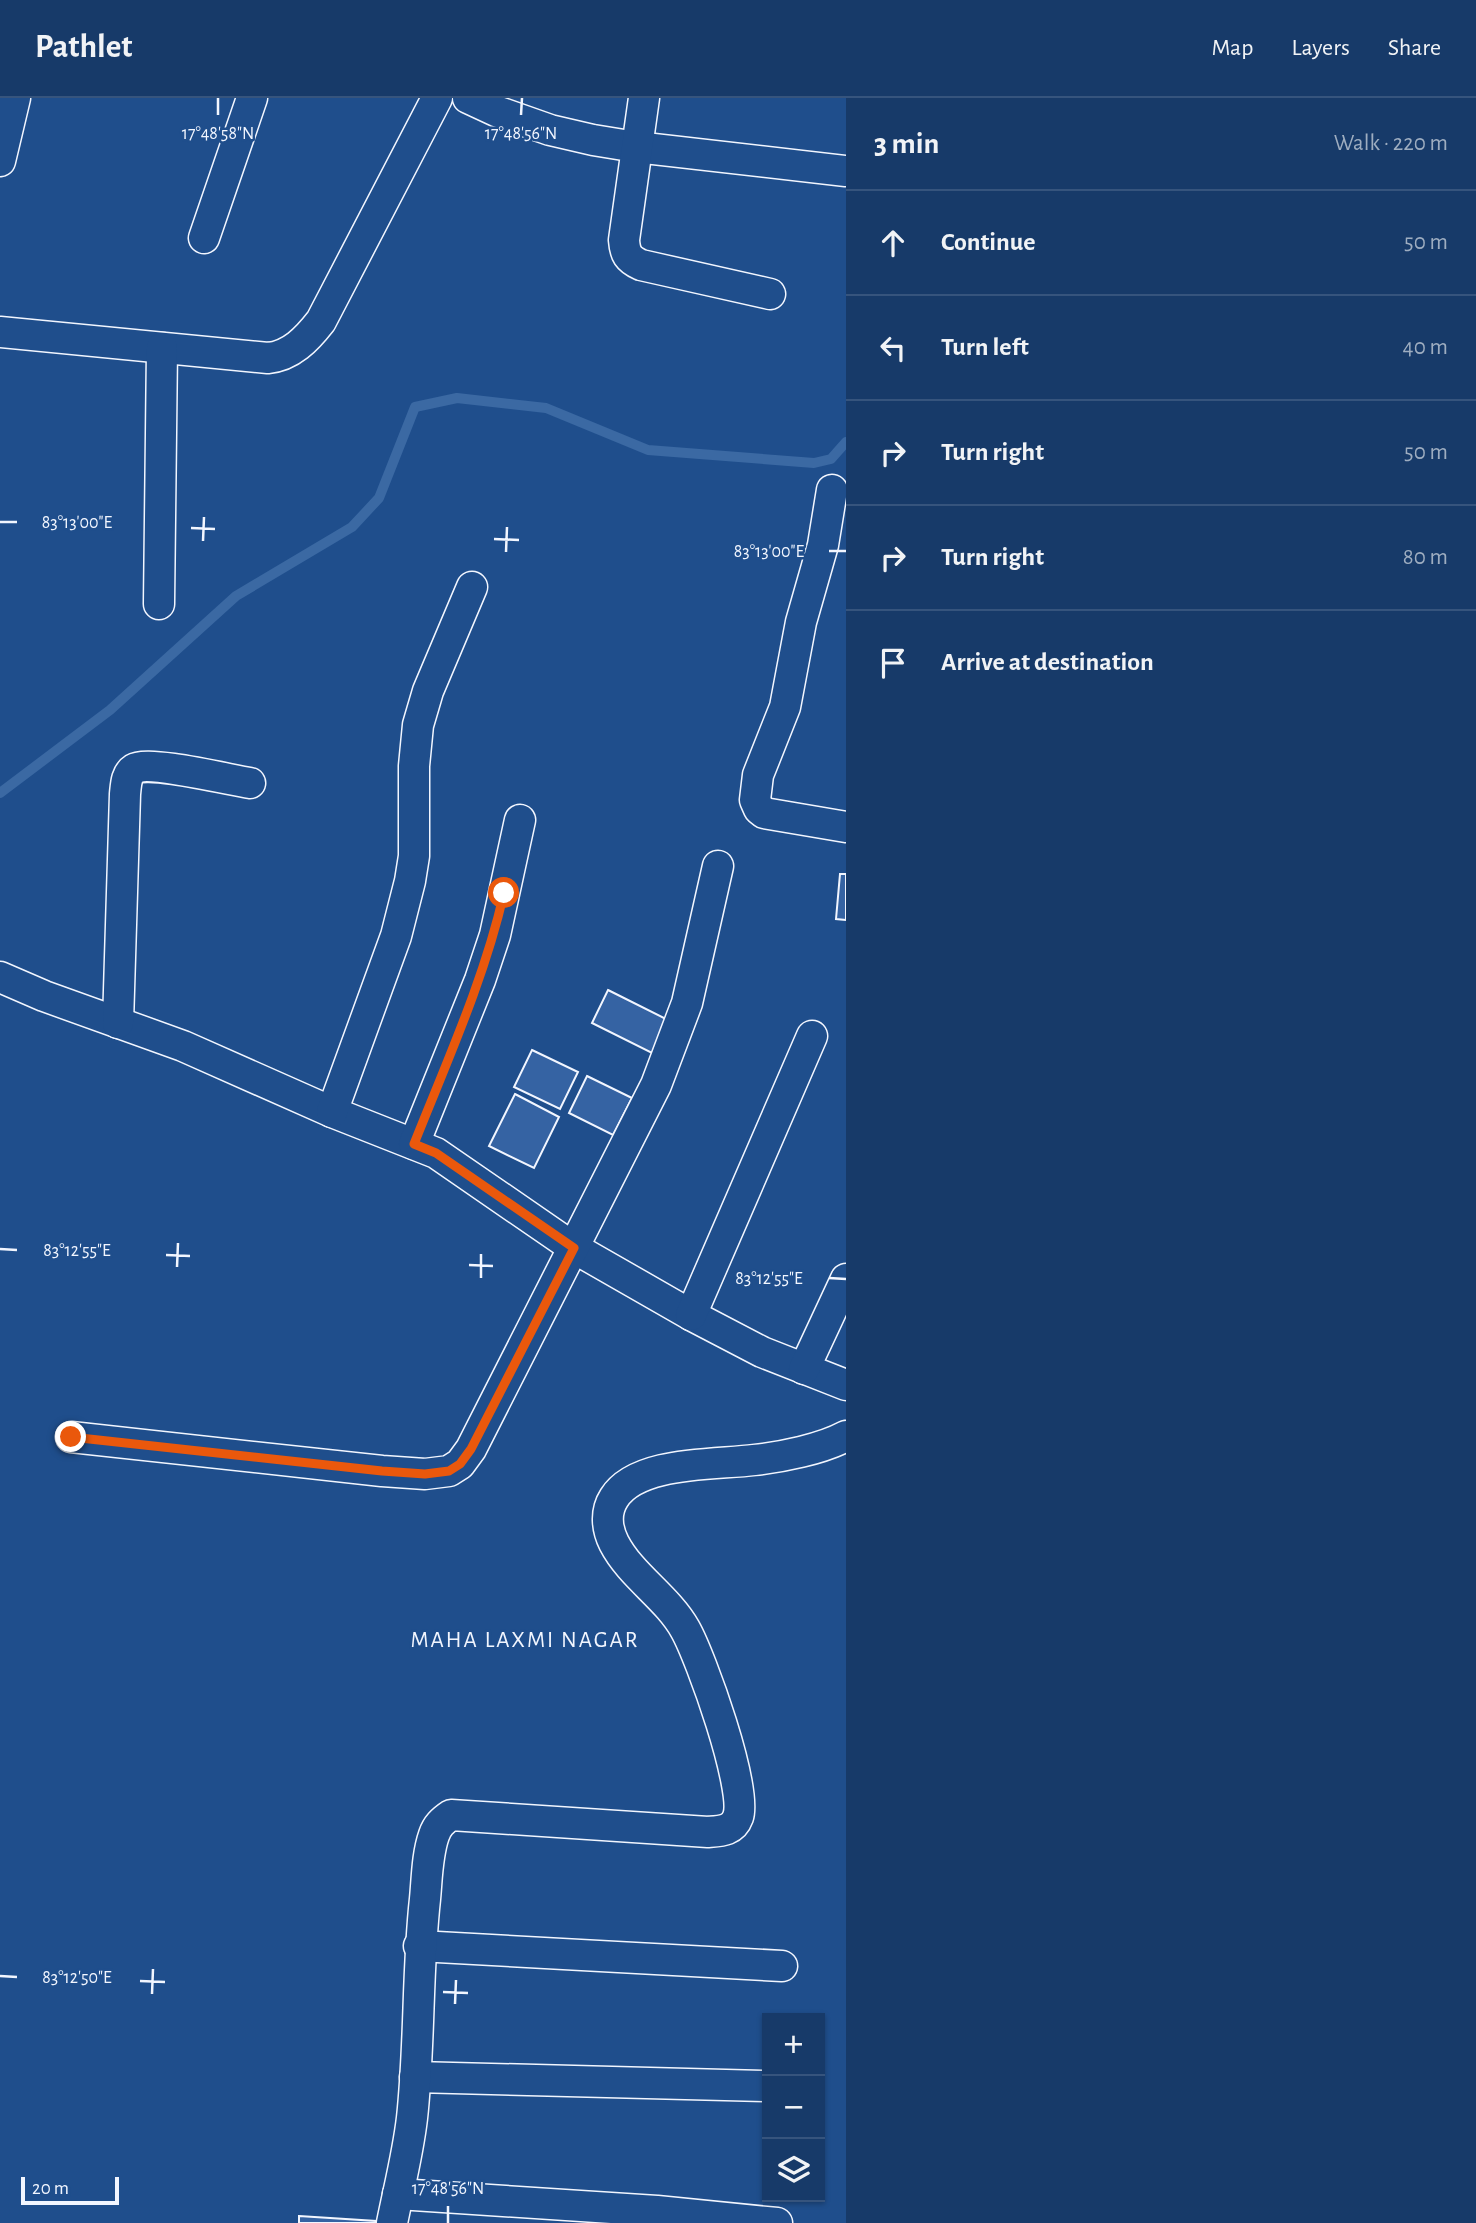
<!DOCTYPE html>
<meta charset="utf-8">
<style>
body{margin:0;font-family:"Alegreya Sans",sans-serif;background:#20416f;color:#f1f3f6}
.controls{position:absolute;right:21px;bottom:21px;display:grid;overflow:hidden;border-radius:0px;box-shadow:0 2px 5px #0004}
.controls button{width:63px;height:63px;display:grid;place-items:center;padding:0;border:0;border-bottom:2px solid #36547d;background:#173a69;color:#f1f3f6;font:35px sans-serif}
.scale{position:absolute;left:21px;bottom:18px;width:98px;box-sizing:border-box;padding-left:7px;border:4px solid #f2f6ff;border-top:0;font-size:19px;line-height:24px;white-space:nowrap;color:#f2f6ff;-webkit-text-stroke:5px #1f4e8c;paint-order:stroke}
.stop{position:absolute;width:21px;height:21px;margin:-16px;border:5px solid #ea580c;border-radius:50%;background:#fff}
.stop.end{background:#ea580c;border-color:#fff;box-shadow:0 2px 7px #0008}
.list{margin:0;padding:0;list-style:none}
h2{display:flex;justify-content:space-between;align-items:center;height:91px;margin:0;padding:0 28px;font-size:30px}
h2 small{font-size:23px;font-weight:400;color:#9eadc0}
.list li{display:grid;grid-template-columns:46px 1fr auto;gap:21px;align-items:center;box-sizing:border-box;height:105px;padding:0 28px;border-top:2px solid #36547d}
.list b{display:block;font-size:26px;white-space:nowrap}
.list em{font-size:23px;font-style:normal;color:#9eadc0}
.icon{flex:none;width:38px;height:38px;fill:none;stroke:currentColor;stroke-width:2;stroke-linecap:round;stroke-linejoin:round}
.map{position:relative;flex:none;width:846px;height:2125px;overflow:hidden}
header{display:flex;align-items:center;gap:42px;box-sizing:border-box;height:98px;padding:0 35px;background:#173a69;border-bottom:2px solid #36547d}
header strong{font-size:33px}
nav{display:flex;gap:38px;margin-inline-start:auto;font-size:24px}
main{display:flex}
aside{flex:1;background:#173a69}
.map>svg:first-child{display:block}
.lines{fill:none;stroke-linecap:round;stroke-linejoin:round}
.stream{stroke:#3b69a3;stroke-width:10}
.building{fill:#3563a3;stroke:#f2f6ff;stroke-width:2}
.minor-casing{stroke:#f2f6ff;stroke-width:33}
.minor{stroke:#1f4e8c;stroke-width:30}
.route{stroke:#ea580c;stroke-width:9}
.ticks{fill:none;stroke:#f2f6ff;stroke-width:2.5}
.labels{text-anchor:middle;stroke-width:5;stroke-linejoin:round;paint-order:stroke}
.neighbourhood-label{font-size:23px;letter-spacing:2px;fill:#f2f6ff;stroke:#1f4e8c}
.ticks-label{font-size:18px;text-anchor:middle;fill:#f2f6ff;stroke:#1f4e8c;stroke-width:5;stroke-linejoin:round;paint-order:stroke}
</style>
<header>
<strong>Pathlet</strong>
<nav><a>Map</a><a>Layers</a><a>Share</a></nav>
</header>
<main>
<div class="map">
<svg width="846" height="2125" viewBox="0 0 846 2125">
<rect width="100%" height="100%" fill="#1f4e8c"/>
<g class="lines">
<polyline class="stream" points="0,695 110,612 236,498 352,429 379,400 415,309 457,300 546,310 648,352 814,365 831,361 846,344"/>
</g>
<g class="building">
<polygon points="840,776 846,776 846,822 836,821"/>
<polygon points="608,892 668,922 652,955 592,925"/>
<polygon points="532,952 578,974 560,1011 514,989"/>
<polygon points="587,978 632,1000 613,1037 569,1015"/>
<polygon points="515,996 559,1019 534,1070 489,1048"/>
<polygon points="299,2118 376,2123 376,2125 299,2125"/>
</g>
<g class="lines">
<g class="minor-casing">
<g id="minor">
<polyline points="468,0 496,13 550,32 593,42 636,49 846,73"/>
<path d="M644,0l-20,142c1,14 4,19 17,25l129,29"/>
<polyline points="0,63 15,0"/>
<polyline points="204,140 252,0"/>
<path d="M0,234l268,26c23,-2 39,-19 53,-37l116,-223"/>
<polyline points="832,392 823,447 801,524 785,609 758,677 755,702 759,711 764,715 846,729"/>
<polyline points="159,506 162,250"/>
<polyline points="0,879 44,898 183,948 332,1014 436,1055 574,1150 691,1217 762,1254 846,1287"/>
<path d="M118,925l7,-229c1,-9 1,-20 9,-25 14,-9 96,11 116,14"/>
<polyline points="332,1014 396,838 410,783 414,758 414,668 418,627 428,593 472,489"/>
<polyline points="414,1046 480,882 495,837 520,722"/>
<polyline points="691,1217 812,938"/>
<polyline points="804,1271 846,1181"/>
<polyline points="71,1339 382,1373 425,1376 449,1373 460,1366 471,1351 656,987 687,905 718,768"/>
<polyline points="419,1848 782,1868"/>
<polyline points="415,1979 767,1988"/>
<polyline points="398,2096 657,2113 777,2125"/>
<path d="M392,2125c7,-35 16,-70 20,-105 8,-73 5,-147 13,-219 2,-21 2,-44 9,-64 3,-9 8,-14 17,-20l257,17c13,-1 25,-1 30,-15 10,-28 -37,-160 -53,-188 -18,-32 -54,-53 -71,-86 -7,-14 -9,-31 0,-45 23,-37 101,-33 140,-38 28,-3 68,-11 92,-24"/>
</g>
</g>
<use href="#minor" class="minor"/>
</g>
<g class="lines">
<path class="route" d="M71,1339l311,34 43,3 24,-3 11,-7 11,-15 103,-201 -138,-95 -22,-9c33,-83 70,-164 90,-251"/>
</g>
<path class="ticks" d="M218,17v-17M521,17l1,-17M0,424h17M191,430l24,1M494,441l25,1M203,443l1,-24M829,453h17M506,454l1,-25M0,1151l17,1M166,1157l24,1M469,1167l24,1M177,1169l1,-24M481,1180v-24M829,1180l17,1M0,1878l17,1M140,1883l25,1M443,1894l25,1M152,1896l1,-25M455,1906l1,-24M448,2125v-17"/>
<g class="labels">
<g class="neighbourhood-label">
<text x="525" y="1549">MAHA LAXMI NAGAR</text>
</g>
</g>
<g class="ticks-label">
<text x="218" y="41">17°48'58"N</text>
<text x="521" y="41">17°48'56"N</text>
<text x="77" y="430">83°13'00"E</text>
<text x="769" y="459">83°13'00"E</text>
<text x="77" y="1158">83°12'55"E</text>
<text x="769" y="1186">83°12'55"E</text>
<text x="77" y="1885">83°12'50"E</text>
<text x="448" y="2096">17°48'56"N</text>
</g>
</svg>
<div class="controls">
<button>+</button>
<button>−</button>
<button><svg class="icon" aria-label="layers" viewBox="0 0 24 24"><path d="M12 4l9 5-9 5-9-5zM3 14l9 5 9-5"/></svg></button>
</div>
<div class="scale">20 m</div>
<div class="stop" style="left:504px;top:795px"></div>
<div class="stop end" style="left:71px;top:1339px"></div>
</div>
<aside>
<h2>3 min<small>Walk · 220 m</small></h2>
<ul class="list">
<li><svg class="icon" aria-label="ahead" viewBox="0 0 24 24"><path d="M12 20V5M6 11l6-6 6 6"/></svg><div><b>Continue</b></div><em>50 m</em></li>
<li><svg class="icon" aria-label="left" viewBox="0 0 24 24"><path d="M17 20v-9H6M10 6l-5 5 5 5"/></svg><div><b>Turn left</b></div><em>40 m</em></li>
<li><svg class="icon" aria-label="right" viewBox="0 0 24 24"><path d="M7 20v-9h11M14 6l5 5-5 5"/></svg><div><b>Turn right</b></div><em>50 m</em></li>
<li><svg class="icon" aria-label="right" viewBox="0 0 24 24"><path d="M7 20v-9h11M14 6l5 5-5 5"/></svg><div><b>Turn right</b></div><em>80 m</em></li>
<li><svg class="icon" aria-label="arrive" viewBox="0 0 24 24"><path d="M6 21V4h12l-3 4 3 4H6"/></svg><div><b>Arrive at destination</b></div></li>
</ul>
</aside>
</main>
